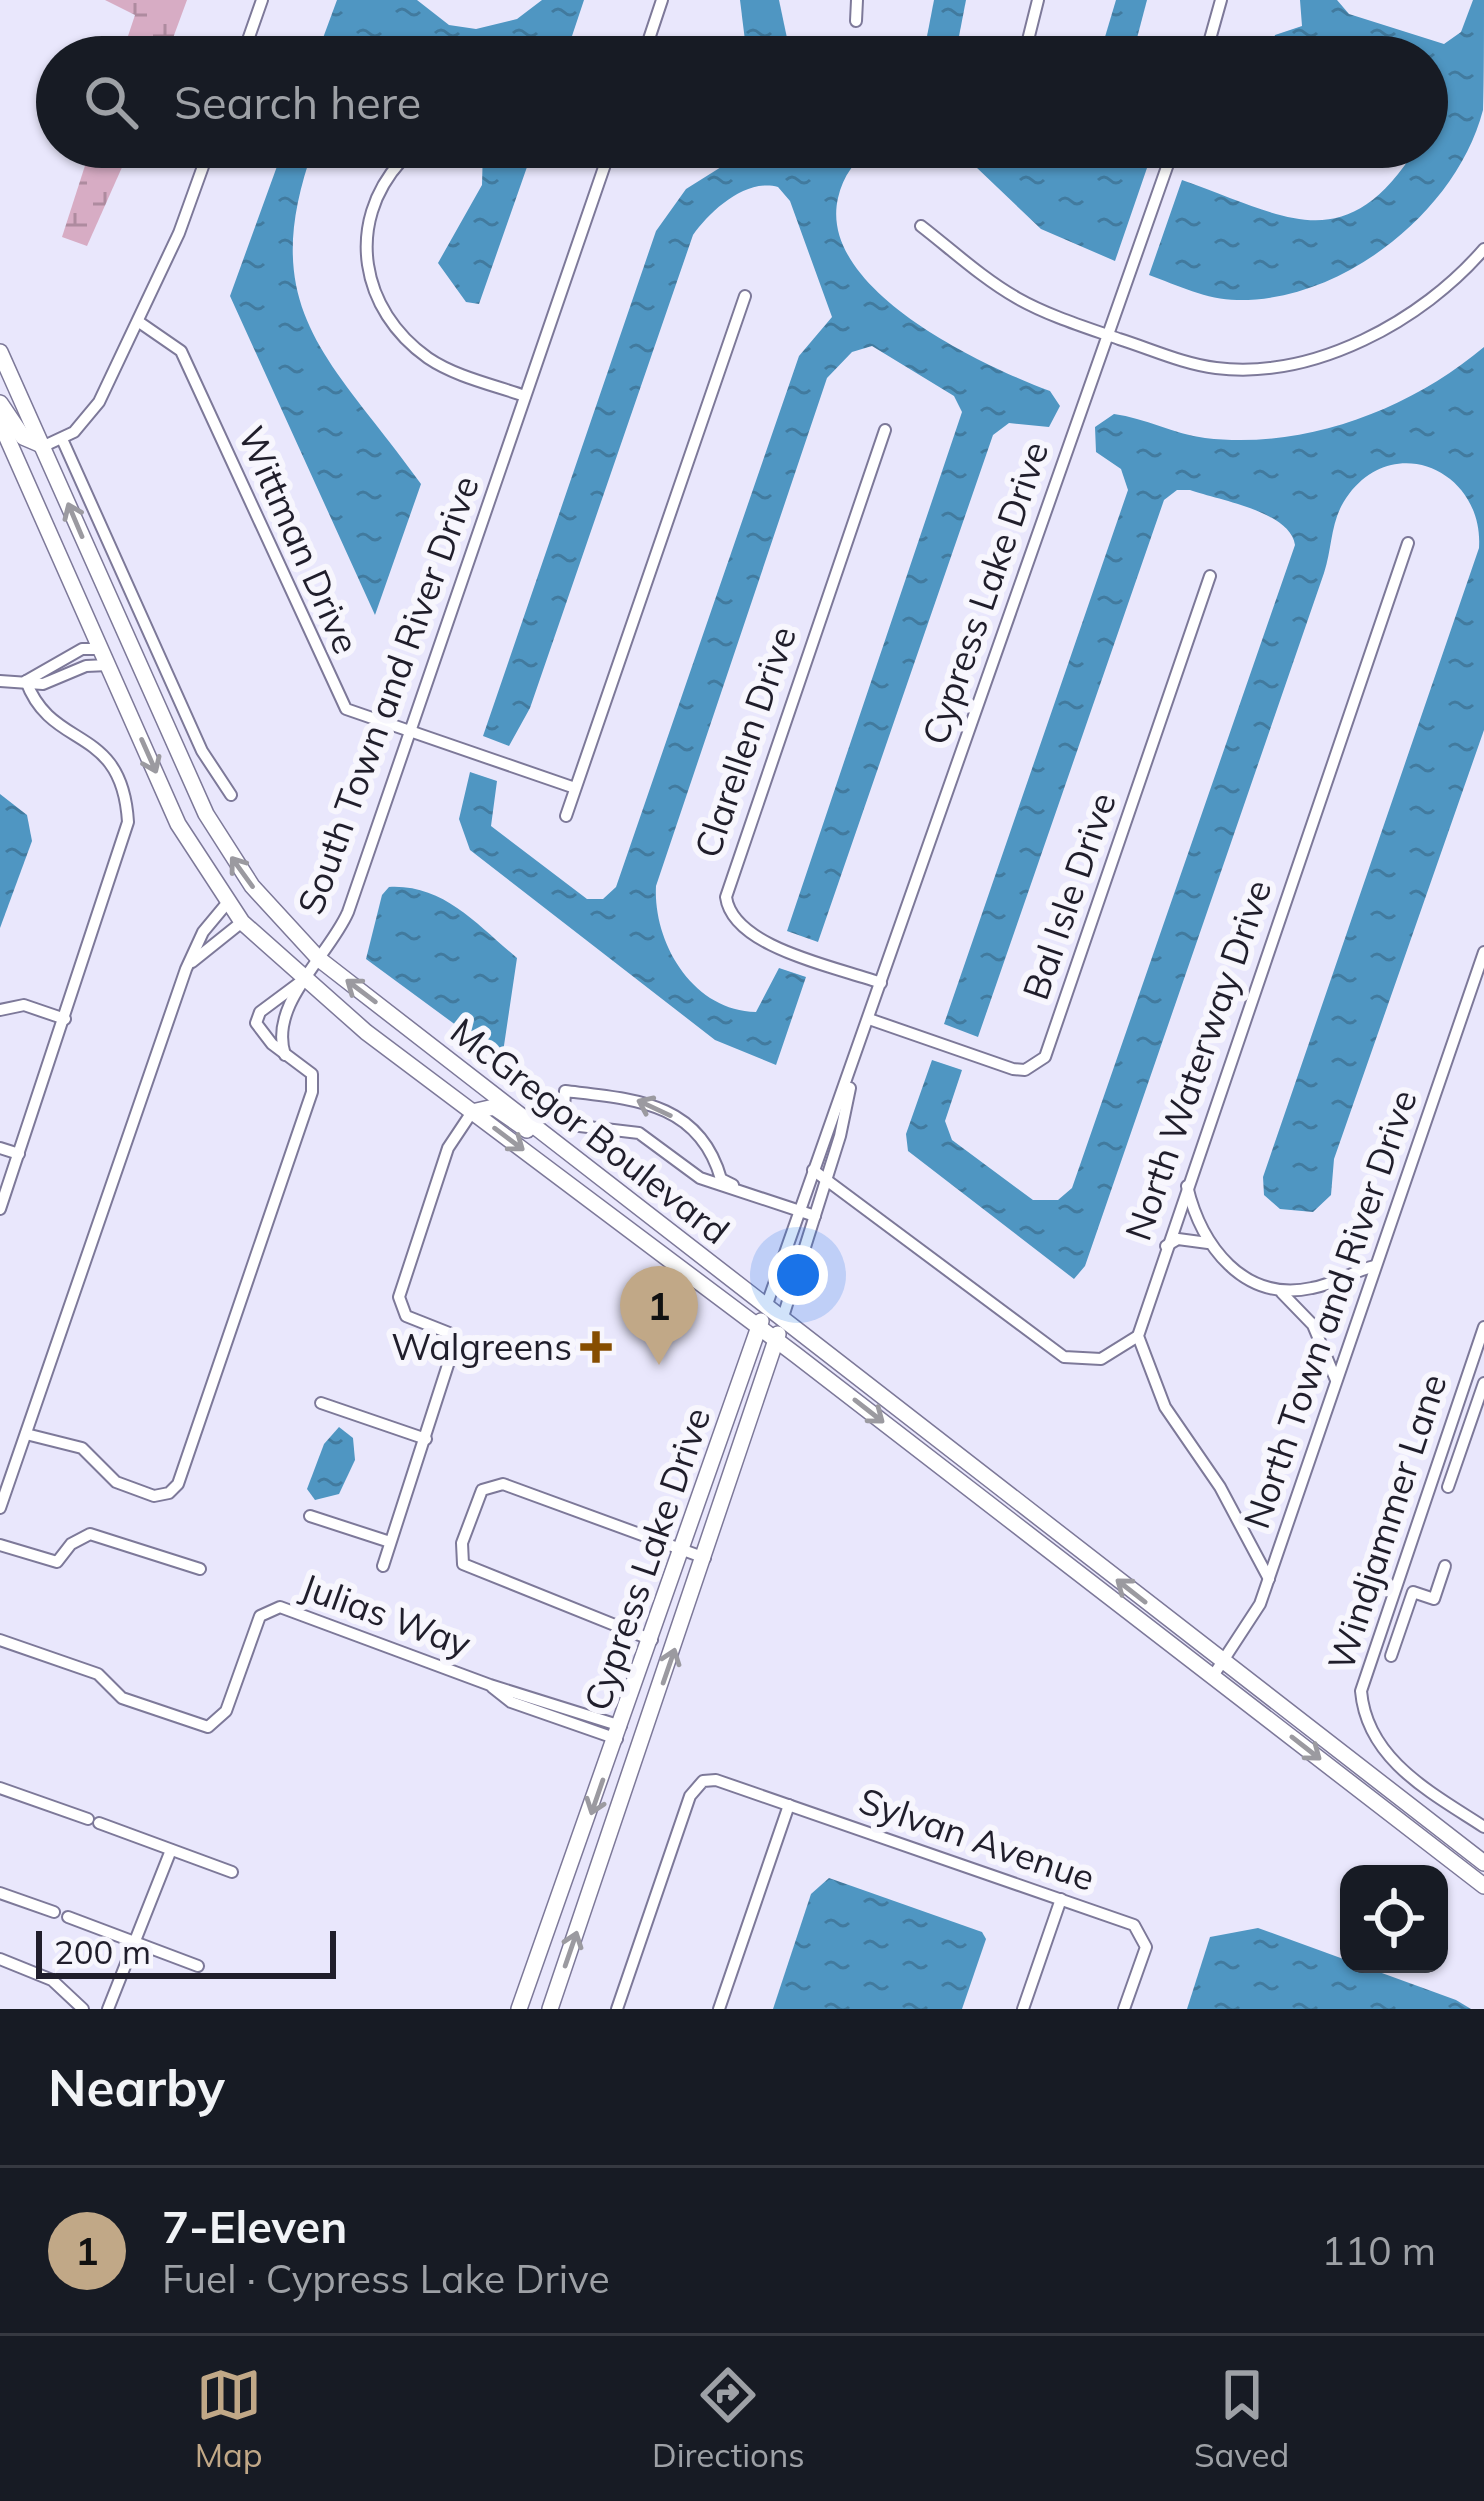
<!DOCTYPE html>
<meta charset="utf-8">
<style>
body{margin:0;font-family:Mulish,sans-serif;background:#20242c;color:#f1f3f6}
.controls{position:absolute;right:36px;bottom:36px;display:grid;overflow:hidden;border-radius:24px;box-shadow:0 3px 9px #0004}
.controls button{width:108px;height:108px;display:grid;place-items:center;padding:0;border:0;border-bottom:3px solid #363941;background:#171b24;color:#f1f3f6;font:60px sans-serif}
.scale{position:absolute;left:36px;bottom:30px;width:300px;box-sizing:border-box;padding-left:12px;border:6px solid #201e2b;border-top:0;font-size:33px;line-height:42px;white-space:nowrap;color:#201e2b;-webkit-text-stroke:9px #f7f6fd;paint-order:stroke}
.you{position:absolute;left:798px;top:1275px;width:42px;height:42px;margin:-30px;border:9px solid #fff;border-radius:50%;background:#1a73e8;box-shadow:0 0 0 18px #1a73e833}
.badge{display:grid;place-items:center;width:78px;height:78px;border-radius:50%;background:#c1a887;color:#111;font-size:39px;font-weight:700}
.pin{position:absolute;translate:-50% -99px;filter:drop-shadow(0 3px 6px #0008)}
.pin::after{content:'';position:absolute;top:63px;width:42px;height:36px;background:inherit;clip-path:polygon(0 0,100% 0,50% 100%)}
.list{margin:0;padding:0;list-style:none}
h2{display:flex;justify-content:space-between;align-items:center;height:156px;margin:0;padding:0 48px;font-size:51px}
h2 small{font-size:39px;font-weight:400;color:#9ea1a6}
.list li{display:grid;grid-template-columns:78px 1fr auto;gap:36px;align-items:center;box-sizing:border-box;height:168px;padding:0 48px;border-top:3px solid #363941}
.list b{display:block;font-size:45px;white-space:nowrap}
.list p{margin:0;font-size:39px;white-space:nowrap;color:#9ea1a6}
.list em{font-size:39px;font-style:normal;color:#9ea1a6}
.icon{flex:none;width:66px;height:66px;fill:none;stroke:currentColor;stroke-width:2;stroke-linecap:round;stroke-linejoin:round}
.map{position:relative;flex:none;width:1484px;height:2009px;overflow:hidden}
.search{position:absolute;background:#171b24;box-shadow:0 3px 9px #0004;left:36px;right:36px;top:36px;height:132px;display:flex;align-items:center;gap:30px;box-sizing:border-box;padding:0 42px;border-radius:66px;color:#9ea1a6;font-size:45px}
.sheet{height:324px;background:#171b24}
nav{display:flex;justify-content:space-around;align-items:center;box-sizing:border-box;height:168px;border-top:3px solid #363941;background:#171b24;font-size:33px;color:#9ea1a6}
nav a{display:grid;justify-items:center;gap:6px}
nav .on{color:#c1a887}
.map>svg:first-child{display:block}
.wetland{fill:url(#wetland-marsh)}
.water{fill:url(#water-ripples)}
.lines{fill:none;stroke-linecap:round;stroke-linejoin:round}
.street-casing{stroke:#7d7999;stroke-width:14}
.secondary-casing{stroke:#7d7999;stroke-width:18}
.street{stroke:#fff;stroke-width:10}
.secondary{stroke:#fff;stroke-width:15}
.oneway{stroke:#9b9aa0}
.poi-dot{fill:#864d00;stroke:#f7f6fd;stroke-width:4.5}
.labels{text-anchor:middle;stroke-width:12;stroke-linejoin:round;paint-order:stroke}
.street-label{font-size:36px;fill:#201e2b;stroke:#f7f6fd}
.poi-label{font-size:36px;fill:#201e2b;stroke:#f7f6fd;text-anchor:end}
</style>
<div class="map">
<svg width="1484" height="2009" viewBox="0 0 1484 2009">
<defs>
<pattern id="wetland-marsh" width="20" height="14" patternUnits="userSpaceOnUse" patternTransform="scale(3)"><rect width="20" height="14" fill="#d7acc4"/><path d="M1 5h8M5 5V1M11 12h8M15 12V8" fill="none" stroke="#ae8b9f"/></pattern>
<pattern id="water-ripples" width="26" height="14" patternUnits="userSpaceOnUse" patternTransform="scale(3)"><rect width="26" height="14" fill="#4f96c2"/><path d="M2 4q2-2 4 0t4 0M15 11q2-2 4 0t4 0" fill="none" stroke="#417a9e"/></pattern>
</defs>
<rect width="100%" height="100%" fill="#e9e7fc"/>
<g class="wetland">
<polygon points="105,0 187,0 166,57 121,57 135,15"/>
<polygon points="91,147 131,147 87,246 62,237"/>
</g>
<g class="water">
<polygon points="337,0 417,0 449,25 476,29 517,19 542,0 584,0 565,57 316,57"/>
<polygon points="740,0 779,0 791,57 747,57"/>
<polygon points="934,0 966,0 955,57 923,57"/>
<polygon points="1116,0 1147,0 1132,57 1099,57"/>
<path d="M1300,0h37l12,14 95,30 17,-12 12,-32h11c0,34 0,77 -1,110 -26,101 -140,192 -246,190 -30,0 -60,-15 -88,-25l33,-95c103,36 163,82 235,-33h10v-20l11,-28 -11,-20v-22h-63l-27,-7 -17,7h-52l7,-22 27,-9z"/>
<path d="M284,147h30c-60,164 17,211 107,337l-46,131 -145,-319z"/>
<polygon points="483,147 534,147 479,304 466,302 438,263 482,185"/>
<path d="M753,147h122c-20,12 -32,29 -37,51 -21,91 145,168 212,193l10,15 -11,21 -40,-4 -16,12 -175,507 -31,-11 175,-519 -8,-16 -82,-50 -20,6 -25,26 -171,508c-3,57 37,125 100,126l23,-44 27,9 -30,88 -61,-25 -245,-190 -11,-31 11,-47 27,9 -6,45 96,73h16l13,-12 183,-531 33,-39 -42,-116 -12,-14c-32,-9 -68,24 -85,48l-163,473 -21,38 -26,-10 173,-505 30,-42z"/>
<polygon points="955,147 1108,147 1116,157 1147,168 1115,261 1041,229"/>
<path d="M1484,347v383l-150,429 -3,36 -18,17 -33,-3 -16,-14 -1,-18 216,-629c5,-75 -82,-117 -130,-54 -19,24 -16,52 -25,79l-239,693 -11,13 -166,-128 -2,-17 26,-74 30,10 -17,51 7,19 81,60h25l14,-12 223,-643c-5,-34 -77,-45 -105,-55h-13l-13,10 -186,537 -34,-13 184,-534 -7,-21 -25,-17 -1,-25 19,-13c31,4 60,20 91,24 99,12 204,-28 279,-91z"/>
<polygon points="0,794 27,815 32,841 0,928"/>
<path d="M389,887c55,-3 88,38 128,71l-15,101 -136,-100 16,-64z"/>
<polygon points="339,1427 353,1438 355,1460 339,1494 315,1500 307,1489 324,1444"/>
<polygon points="829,1878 982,1932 986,1939 962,2009 773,2009 811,1894"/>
<polygon points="1258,1928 1456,2000 1471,2009 1187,2009 1210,1937"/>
</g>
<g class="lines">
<g class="street-casing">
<g id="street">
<polyline points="856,21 857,0"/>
<polyline points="1024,56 1038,0"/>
<polyline points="242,57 262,0"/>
<polyline points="643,57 662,0"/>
<polyline points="1205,57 1221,0"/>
<path d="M401,161c-56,62 -41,149 27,197 28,19 66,27 97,38"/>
<path d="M921,226c31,24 61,52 96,72 32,18 68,29 102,41 32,10 64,25 97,29 98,12 206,-47 268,-119"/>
<polyline points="139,322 181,351 346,709 575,788"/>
<polyline points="62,439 202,751 231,795"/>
<polyline points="44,446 74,432 99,402 179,233 210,147"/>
<polyline points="0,681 43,684 86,666 108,665"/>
<polyline points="26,681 82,649 101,649"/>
<polyline points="566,816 745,296"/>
<polyline points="192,962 242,922"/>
<path d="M881,983c-44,-16 -148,-35 -155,-86l159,-467"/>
<polyline points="0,1010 24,1005 65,1019"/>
<polyline points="869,1019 1013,1069 1025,1070 1045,1057 1210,576"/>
<path d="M285,1055c-17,-51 44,-99 63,-143l263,-765"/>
<polyline points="0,1148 19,1154"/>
<polyline points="813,1170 1064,1357 1101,1359 1138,1336"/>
<path d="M733,1185l-12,-6c-22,-78 -89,-80 -156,-88l-1,20 7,14 68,8 61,45 115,38"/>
<path d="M1187,1186c14,59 56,117 125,102 23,-4 41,-17 63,-22"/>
<path d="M0,1209l128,-387c-6,-99 -76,-70 -102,-141"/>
<polyline points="1166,1246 1178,1239 1208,1243"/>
<polyline points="1282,1293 1313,1325 1336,1380"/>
<polyline points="766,1307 1174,147"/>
<polyline points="782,1320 840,1136 850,1088"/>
<path d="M1484,1327l-123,364c6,69 71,102 123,136"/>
<polyline points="321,1403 426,1439"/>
<polyline points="26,1434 82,1448 116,1482 154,1496 169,1493 178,1484 312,1092 312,1074 272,1044 256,1023 260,1012 303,980"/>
<polyline points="1448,1487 1484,1383"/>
<polyline points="0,1508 186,969 203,932 228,902"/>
<polyline points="310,1516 390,1542"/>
<polyline points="0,1545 57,1562 71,1544 90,1534 200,1569"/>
<polyline points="383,1566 455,1343 449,1333 406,1316 399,1297 448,1148 472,1112"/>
<polyline points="1269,1579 1220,1487 1165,1407 1138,1336 1408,543"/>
<polyline points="0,1640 98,1674 122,1698 208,1727 226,1711 260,1616 280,1607 490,1685 621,1726"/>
<polyline points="652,1640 463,1564 462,1543 482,1490 503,1484 705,1558"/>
<polyline points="1391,1656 1413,1592 1434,1599 1445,1566"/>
<polyline points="1213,1676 1260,1604 1484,952"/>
<polyline points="492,1687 511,1702 617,1739"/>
<polyline points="0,1788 88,1819"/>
<polyline points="99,1823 232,1872"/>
<polyline points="0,1893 54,1912"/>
<polyline points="68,1917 198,1966"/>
<polyline points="0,1959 52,1980 83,2009"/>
<polyline points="108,2009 171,1850"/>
<polyline points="617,2009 690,1796 703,1781 716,1780 1134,1925 1146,1947 1124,2009"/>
<polyline points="719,2009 789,1805"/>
<polyline points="1023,2009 1061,1899"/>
</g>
</g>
<g class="secondary-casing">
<g id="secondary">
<polyline points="0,352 206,814 252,886 319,959 1484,1863"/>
<polyline points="0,403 23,437 44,446"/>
<polyline points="0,422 178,824 242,922 366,1032 796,1355 1484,1886"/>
<polyline points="472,1112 494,1107 527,1130"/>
<polyline points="519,2009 761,1321"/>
<polyline points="550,2009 778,1334"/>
</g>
</g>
<use href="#street" class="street"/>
<use href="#secondary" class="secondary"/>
</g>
<defs><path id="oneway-shaft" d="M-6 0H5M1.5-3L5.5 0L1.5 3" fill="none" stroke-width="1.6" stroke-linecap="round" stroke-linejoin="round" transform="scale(3)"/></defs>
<g class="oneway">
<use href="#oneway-shaft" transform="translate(75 520) rotate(-113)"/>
<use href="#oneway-shaft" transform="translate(149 756) rotate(66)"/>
<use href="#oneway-shaft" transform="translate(242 872) rotate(-126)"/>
<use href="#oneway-shaft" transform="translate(361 991) rotate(-143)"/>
<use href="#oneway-shaft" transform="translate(654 1108) rotate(-155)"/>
<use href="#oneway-shaft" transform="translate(509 1139) rotate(37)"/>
<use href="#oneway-shaft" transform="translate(869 1411) rotate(38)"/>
<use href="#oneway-shaft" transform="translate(1131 1591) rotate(-142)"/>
<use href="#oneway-shaft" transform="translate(669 1666) rotate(-71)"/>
<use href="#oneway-shaft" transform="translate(1306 1748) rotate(38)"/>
<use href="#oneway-shaft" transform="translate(597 1797) rotate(109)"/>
<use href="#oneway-shaft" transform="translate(571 1949) rotate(-71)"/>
</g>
<path class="poi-dot" d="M590 1329h12v12h12v12h-12v12h-12v-12h-12v-12h12z"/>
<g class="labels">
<g class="street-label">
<text transform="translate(299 540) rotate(66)" y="13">Wittman Drive</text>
<text transform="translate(985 593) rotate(-71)" y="13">Cypress Lake Drive</text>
<text transform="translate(388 695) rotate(-70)" y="13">South Town and River Drive</text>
<text transform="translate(745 742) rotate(-71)" y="13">Clarellen Drive</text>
<text transform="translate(1069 896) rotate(-71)" y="13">Bal Isle Drive</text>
<text transform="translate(1198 1060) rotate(-71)" y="13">North Waterway Drive</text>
<text transform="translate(590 1131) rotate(38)" y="13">McGregor Boulevard</text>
<text transform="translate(1330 1309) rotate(-71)" y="13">North Town and River Drive</text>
<text transform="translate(1387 1522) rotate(-72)" y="13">Windjammer Lane</text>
<text transform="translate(647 1559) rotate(-71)" y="13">Cypress Lake Drive</text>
<text transform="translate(386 1615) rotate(20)" y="13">Julias Way</text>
<text transform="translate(977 1839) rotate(19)" y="13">Sylvan Avenue</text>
</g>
<g class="poi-label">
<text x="572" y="1360">Walgreens</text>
</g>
</g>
</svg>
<div class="controls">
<button><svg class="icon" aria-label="locate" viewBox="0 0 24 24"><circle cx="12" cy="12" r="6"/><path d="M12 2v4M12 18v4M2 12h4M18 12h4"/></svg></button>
</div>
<div class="scale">200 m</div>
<div class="you"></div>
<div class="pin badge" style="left:659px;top:1365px">1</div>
<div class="search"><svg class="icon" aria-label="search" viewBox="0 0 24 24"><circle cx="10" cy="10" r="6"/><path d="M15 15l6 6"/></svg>Search here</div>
</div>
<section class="sheet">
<h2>Nearby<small></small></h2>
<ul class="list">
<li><span class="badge">1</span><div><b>7-Eleven</b><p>Fuel · Cypress Lake Drive</p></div><em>110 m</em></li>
</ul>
</section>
<nav>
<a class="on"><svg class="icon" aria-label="map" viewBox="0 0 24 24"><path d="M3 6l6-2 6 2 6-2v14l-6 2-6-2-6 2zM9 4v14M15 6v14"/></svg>Map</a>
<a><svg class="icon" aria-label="directions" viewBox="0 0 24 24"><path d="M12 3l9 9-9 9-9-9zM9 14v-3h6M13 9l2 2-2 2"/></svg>Directions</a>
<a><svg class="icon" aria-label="saved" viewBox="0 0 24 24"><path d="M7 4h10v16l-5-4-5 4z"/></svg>Saved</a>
</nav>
